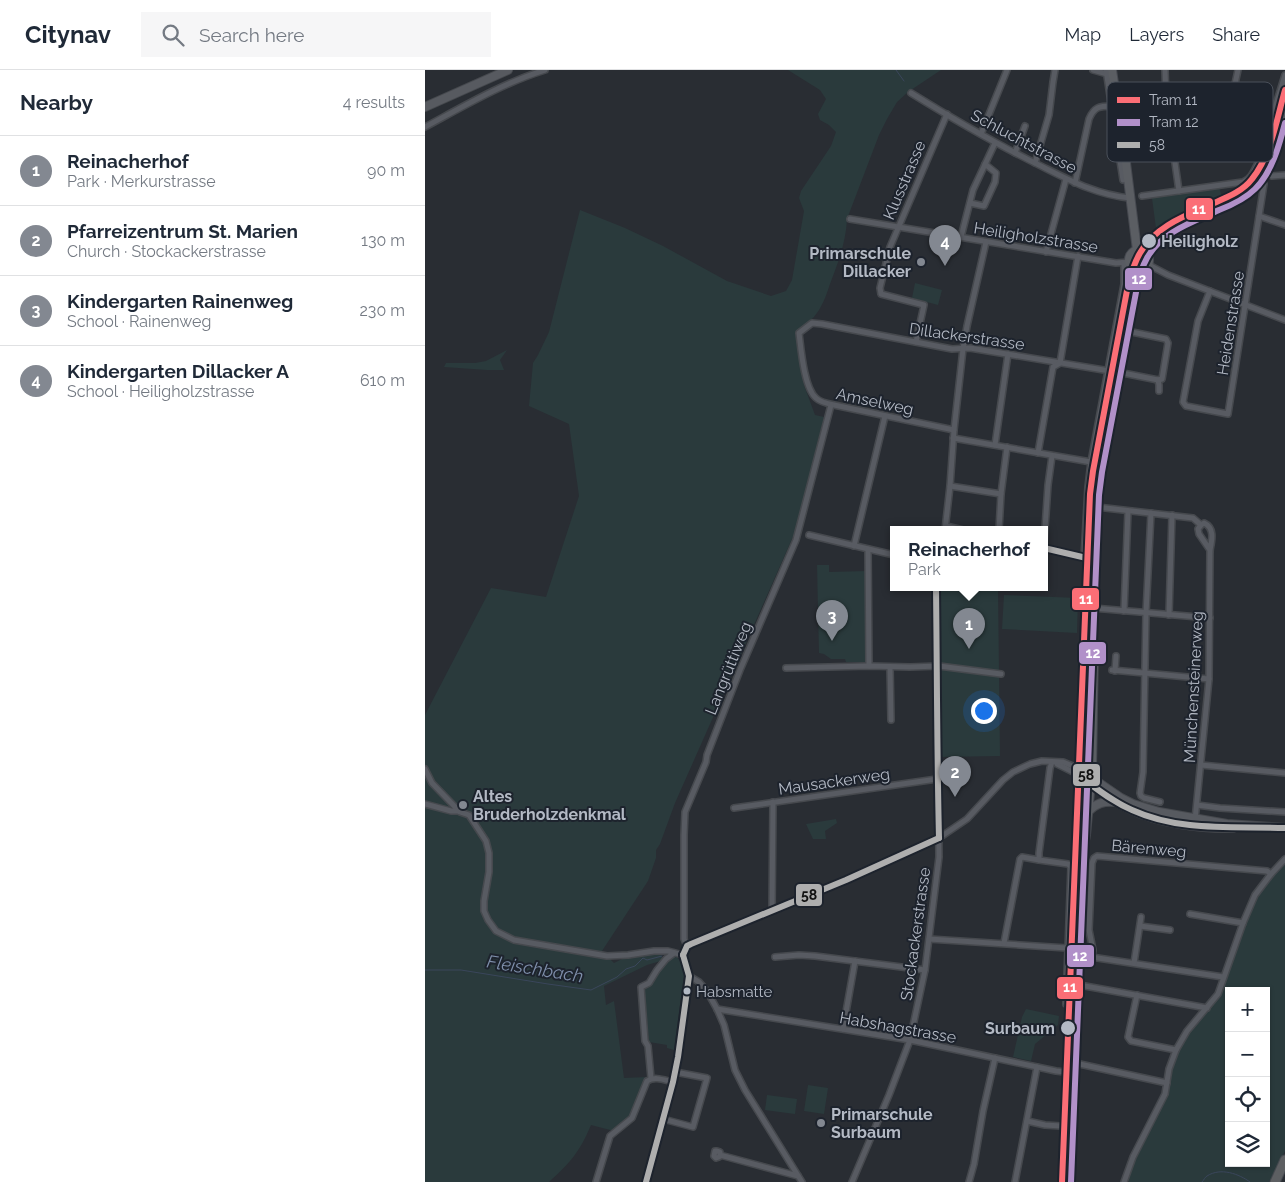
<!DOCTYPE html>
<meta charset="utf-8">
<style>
body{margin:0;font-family:Raleway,sans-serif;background:#f6f6f7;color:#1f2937}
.controls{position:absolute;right:15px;bottom:15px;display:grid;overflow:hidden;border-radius:0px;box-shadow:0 1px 4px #0004}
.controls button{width:45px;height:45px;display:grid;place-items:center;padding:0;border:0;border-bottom:1px solid #e0e1e3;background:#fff;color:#1f2937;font:25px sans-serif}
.you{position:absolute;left:558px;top:640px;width:18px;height:18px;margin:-12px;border:4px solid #fff;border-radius:50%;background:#1a73e8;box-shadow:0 0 0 8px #1a73e833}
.badge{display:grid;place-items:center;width:32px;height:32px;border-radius:50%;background:#838891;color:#fff;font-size:16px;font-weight:700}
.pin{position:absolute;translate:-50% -41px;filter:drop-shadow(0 1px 2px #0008)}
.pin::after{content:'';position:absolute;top:26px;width:18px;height:15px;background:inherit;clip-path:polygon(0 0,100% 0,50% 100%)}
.popup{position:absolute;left:465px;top:456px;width:158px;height:65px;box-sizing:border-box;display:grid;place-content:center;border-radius:0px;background:#fff;filter:drop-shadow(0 1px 4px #0005);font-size:16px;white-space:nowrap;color:#747a83}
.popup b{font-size:19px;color:#1f2937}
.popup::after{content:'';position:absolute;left:50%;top:100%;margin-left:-10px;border:10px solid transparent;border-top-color:#fff}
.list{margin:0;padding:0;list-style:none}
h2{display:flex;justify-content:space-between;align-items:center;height:65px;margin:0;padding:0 20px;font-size:21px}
h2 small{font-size:16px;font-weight:400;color:#747a83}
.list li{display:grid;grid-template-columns:32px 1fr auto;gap:15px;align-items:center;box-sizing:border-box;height:70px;padding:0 20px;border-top:1px solid #e0e1e3}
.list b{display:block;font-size:19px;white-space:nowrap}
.list p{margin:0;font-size:16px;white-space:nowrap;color:#747a83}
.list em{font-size:16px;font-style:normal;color:#747a83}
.icon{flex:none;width:28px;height:28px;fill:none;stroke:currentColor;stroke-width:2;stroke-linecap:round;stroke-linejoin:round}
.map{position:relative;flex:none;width:860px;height:1112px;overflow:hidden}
header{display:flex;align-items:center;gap:30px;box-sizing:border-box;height:70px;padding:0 25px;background:#fff;border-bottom:1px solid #e0e1e3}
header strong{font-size:24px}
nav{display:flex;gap:28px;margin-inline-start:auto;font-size:18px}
.search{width:350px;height:45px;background:#f6f6f7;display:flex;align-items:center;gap:12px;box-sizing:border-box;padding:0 18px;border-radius:0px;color:#747a83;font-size:19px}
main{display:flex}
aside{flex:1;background:#fff}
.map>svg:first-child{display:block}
.green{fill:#2a3a3c;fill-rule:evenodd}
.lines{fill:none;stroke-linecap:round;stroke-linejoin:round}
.stream{stroke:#3a465b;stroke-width:1}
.minor-casing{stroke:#46494e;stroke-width:8}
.tertiary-casing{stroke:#46494e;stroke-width:9}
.secondary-casing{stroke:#46494e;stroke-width:10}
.primary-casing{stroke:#464950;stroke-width:10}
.motorway-casing{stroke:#45494f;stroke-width:11}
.minor{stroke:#585b62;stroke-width:5}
.tertiary{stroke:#585b62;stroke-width:6}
.secondary{stroke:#575a60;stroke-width:8}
.primary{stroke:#5b5e63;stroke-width:8}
.motorway{stroke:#5d5f62;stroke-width:9}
.bus-1-casing{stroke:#1d232d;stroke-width:10}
.bus-1{stroke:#aeaeae;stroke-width:6}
.tram-1-casing{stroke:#1d232d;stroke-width:10}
.tram-2-casing{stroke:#1d232d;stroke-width:10}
.tram-1{stroke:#fb6e76;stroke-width:6}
.tram-2{stroke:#b190c9;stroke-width:6}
.stop-dot{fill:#b3b9c4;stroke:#1d232d;stroke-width:2}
.poi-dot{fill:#838891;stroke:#1d232d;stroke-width:2}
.labels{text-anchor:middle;stroke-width:4;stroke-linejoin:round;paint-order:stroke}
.bus-label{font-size:15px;fill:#b3b9c4;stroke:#1d232d;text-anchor:start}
.street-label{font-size:16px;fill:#b3b9c4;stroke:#1d232d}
.stop-label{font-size:16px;font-weight:bold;fill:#b3b9c4;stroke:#1d232d;text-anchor:start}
.poi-label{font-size:16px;font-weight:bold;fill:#b3b9c4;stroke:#1d232d;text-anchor:start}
.water-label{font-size:18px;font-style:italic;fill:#7e8eaa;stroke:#1d232d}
.key{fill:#1d232d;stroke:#4a505a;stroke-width:1}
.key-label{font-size:14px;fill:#b3b9c4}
.line-badge{stroke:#1d232d;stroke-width:2}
.badge-label{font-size:14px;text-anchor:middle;font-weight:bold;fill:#fff}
.pale-badge-label{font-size:14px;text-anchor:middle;font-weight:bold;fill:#111}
</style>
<header>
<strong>Citynav</strong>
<div class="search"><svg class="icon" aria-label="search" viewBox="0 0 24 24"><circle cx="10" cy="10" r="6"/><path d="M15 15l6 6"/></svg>Search here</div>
<nav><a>Map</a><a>Layers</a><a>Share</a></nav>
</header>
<main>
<aside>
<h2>Nearby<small>4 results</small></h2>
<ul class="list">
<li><span class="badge">1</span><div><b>Reinacherhof</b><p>Park · Merkurstrasse</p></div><em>90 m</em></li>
<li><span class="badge">2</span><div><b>Pfarreizentrum St. Marien</b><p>Church · Stockackerstrasse</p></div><em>130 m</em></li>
<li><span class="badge">3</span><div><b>Kindergarten Rainenweg</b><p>School · Rainenweg</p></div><em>230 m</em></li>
<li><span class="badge">4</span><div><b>Kindergarten Dillacker A</b><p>School · Heiligholzstrasse</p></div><em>610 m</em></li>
</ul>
</aside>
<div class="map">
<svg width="860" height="1112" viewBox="0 0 860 1112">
<rect width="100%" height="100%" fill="#292d33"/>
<g class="green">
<path d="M363,0h153l-33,22 -11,10 -10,17 -8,16 -32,84c-1,23 -9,44 -17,65 -3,9 -6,18 -11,26 -6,9 -13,16 -22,22l7,53 11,30 9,2 -28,113 -121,273 -15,41 -4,6v8l-8,23 -48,73 7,2 7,7 8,-4 37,-7 5,8 -17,5 -43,21 2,19 8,-4 10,77 23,-1c-8,13 -9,31 -17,41 -4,5 -11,9 -16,13l-23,-6c-12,28 -20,37 -42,57h-124v-467l66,-127 55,9 33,-101 -10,-72 -40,-18 4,-43 5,-8 11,-23 31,-122 45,18 38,18 64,35 44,15 15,-5 6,-11 12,-69 -5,-13 2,-7 30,-45 5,-14 -7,-7 -9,-5 -2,-6 8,-15 -6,-9z"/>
<polygon points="794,117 797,128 748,148 731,158 727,128"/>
<polygon points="490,213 517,220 513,235 487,228"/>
<polygon points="82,280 75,290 79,300 62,300 19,297 21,293 50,293 61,291"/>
<polygon points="392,495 404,495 404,502 442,501 443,592 421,592 420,589 406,589 399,584 394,583"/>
<polygon points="514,518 573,518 575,686 514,687 515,652"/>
<polygon points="579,525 653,528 652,563 577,559"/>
<polygon points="411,749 412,753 400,761 401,769 388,769 381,754"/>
<path d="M860,789v292l-16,31h-140l-2,-7 33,-70 9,-36 18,-38 31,-37 37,-99zM804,921h37v172h-37z"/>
<path d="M250,885c6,6 9,12 9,20l-10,75 -7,-2v-3l-18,-3 -5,-55 24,-28z"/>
<polygon points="601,939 634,946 633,955 610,974 606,991 588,987 597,947"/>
<polygon points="383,1015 403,1018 399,1044 379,1041"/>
<polygon points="342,1025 372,1029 370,1044 340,1040"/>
</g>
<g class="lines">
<g class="stream">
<polyline points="471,0 479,11"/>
<polyline points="0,900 36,900 123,914 166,920 192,907 201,899 210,896 218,888 222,890 237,886"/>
<path d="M777,1112c2,-2 3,-5 5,-6 14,-9 32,-2 43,6"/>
</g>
<g class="minor-casing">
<g id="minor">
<polyline points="668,0 682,4"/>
<polyline points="681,0 698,110"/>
<polyline points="740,0 741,29 754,121"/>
<path d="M486,23c42,26 85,51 130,73 30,15 56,29 89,32"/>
<polyline points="741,29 774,28 805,33"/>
<path d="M0,57c39,-21 78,-44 120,-57"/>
<polyline points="556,64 582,0"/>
<polyline points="590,83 600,56"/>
<path d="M749,88c26,-4 39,-2 51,-28l13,-60"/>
<polyline points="610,93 624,45 628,12 630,0"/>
<polyline points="840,102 847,106 860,105"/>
<path d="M650,113l14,-64c5,-12 10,-13 23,-13"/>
<path d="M717,126l101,-14c8,-3 11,-11 15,-19l27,-88"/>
<polyline points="545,133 559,136 570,112 571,103 560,94"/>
<polyline points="834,146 860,155"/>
<polyline points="425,149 691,193 704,192"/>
<polyline points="536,167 548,120 570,73"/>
<polyline points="621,182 641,109"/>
<polyline points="722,194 743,205 860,250"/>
<polyline points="785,221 773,251 758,332 761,336 803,344 839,114 836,108"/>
<polyline points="491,272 499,235 456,224 455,218 465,177 522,44"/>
<polyline points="733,310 734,315 734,321"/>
<path d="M529,360l-120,-25c-5,-1 -14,-3 -18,-7 -12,-10 -15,-49 -17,-65l13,-10 10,1 130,25 18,-1 158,26 30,6 4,-1 6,-36 -2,-4 -39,-8"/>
<polyline points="528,368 666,392"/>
<polyline points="570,375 583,284"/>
<polyline points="613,383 628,297 635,293 653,186"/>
<polyline points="525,416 576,424"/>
<polyline points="672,437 768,448 776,455"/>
<polyline points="726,443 721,543 718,702 715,723 716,726 719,728 735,732"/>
<polyline points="521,456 538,460"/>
<polyline points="520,460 525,416 529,360 538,279 542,256 561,172"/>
<polyline points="574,460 576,424 582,377"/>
<polyline points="384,465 469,485"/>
<polyline points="619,473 623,415 627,386"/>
<polyline points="429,476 460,346"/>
<polyline points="619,478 670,490"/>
<polyline points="443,479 444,596"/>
<polyline points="659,488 663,417 666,392 699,214 699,193"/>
<polyline points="668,538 785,548"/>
<polyline points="699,541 703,441"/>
<polyline points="744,545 747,445"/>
<polyline points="465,597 466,650"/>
<polyline points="361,598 444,596 485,597 514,596 576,604"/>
<polyline points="687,600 784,609"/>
<polyline points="690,601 691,586"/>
<polyline points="627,692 625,698 614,783 614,790 643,794 646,797 641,934"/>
<polyline points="632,694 648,702 661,711"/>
<polyline points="776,695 860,703"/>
<polyline points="0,699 7,713 35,742 44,745 61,771 64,783 64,802 59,831 59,841 63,850 71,861 89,870 182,886 203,885 229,881 243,881 258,885"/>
<polyline points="0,734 26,741 34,741"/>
<polyline points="772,735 795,738 860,742"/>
<polyline points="309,738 512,709"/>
<path d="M770,750l14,-141 1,-129c2,-10 5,-22 -6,-27l-3,2 -3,4 1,5 11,16"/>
<polyline points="347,841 348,732"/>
<polyline points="765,844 818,853"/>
<polyline points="715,856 745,860"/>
<polyline points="504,869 642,878"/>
<polyline points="579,873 595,789 597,787 614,790"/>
<polyline points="262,876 259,869 259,765 260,742 281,692 282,685 315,600 371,470 406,335"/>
<polyline points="258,885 262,876 266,874 421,810 514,768 542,749 578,710 588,702 605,694 617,691 638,692 650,697 661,704"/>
<polyline points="653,885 798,907"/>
<polyline points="667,886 668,880 664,860 667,793 669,788 672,786 842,801 846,804"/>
<polyline points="350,887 374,885 390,886 500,900"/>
<polyline points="709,893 716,847"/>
<polyline points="264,906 274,912 282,921 292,939 299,955 310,1000 320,1020 377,1112"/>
<polyline points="652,916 660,916 782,938"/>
<polyline points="712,925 703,967 706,971 751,980"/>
<polyline points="292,939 485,970 631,1001 649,1003"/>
<polyline points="418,959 430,891"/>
<polyline points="650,993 742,1013"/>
<polyline points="226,1008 223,976 220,971 216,917 224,913 232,900 241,889 249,883"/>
<polyline points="238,1049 268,1057 282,1008 250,1002"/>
<polyline points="602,1051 620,1055 636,1056"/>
<polyline points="295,1085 294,1087 291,1088 289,1086 290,1081 292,1081 295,1082 295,1085 373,1106"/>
<path d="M171,1112l14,-46 22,-18 15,-37c8,-5 17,-1 26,1"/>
<polyline points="221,1112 248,1012 253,987 264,906 258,885"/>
<polyline points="427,1112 464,1025 485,970 500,900 514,787 511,518"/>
<polyline points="544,1112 549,1094 558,1041 570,988"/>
<polyline points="590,1112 612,997"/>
<polyline points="699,1112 708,1087 740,1024 744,999 751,980 762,961 793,924 818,853 830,825 846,804 860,789"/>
</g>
</g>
<g class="tertiary-casing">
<path id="tertiary" d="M722,184c8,-9 15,-18 25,-24 31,-19 73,-24 93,-58 10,-17 14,-40 20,-59"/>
</g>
<g class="secondary-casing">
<g id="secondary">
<polyline points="0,37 83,0"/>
<polyline points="667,708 696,728 708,734 734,742 802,754 860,758"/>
<path d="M666,714c12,10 25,19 39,25 28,14 72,20 103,19"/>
<path d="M663,742c8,-9 16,-11 27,-10"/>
</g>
</g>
<g class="primary-casing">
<g id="primary">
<polyline points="687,0 701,93 712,180"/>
<circle cx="714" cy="190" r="10"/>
<polyline points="659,734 661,704 663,633"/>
<polyline points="657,786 661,765 667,700 669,577 667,567 674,413 676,391 714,200"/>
<polyline points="643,1112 650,989 657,783"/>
</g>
</g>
<g class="motorway-casing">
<polyline id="motorway" points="850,1112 860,1090"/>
</g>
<use href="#minor" class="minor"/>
<use href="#tertiary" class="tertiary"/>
<use href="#secondary" class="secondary"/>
<use href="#primary" class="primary"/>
<use href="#motorway" class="motorway"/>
<g class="bus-1-casing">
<g id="bus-1">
<polyline points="619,478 670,490"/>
<path d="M670,490l-3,77 -2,10 -4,134c15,11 29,22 46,29 48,22 101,16 153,18"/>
<path d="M511,518c1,83 1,167 3,250"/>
<polyline points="258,885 262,876 266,874 421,810 514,768"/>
<polyline points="221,1112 248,1012 253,987 264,906 258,885"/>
</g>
</g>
<use href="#bus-1" class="bus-1"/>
<g class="tram-1-casing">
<path id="tram-1" d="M637,1112l28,-688 3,-23 35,-186c3,-11 6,-22 12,-32 15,-27 47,-38 74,-50 14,-6 29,-12 38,-24 19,-23 25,-61 33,-89"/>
</g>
<g class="tram-2-casing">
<path id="tram-2" d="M646,1112l28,-687 3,-23 35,-185c2,-10 5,-20 10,-29 14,-26 46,-36 72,-48 13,-5 26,-11 36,-21 17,-17 24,-43 30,-66"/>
</g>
<use href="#tram-1" class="tram-1"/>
<use href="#tram-2" class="tram-2"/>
</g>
<g class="stop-dot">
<circle cx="724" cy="171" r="8"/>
<circle cx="262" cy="921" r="4.5"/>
<circle cx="643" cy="958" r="8"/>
</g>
<g class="poi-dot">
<circle cx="496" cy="192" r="5"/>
<circle cx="38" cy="735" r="5"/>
<circle cx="396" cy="1053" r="5"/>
</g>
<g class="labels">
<g class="bus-label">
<text x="271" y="927">Habsmatte</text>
</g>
<g class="street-label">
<text transform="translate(599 71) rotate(28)" y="6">Schluchtstrasse</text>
<text transform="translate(479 110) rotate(-67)" y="6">Klusstrasse</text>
<text transform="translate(611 167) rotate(9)" y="6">Heiligholzstrasse</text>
<text transform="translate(805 253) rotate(-81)" y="6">Heidenstrasse</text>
<text transform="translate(542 266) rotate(8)" y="6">Dillackerstrasse</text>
<text transform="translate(450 331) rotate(12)" y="6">Amselweg</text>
<text transform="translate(303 598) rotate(-68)" y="6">Langrüttiweg</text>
<text transform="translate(768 617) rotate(-87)" y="6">Münchensteinerweg</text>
<text transform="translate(409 711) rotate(-8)" y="6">Mausackerweg</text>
<text transform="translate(724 778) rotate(5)" y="6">Bärenweg</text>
<text transform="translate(490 864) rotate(-82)" y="6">Stockackerstrasse</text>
<text transform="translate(473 957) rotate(10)" y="6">Habshagstrasse</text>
</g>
<g class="stop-label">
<text x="736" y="177">Heiligholz</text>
<text x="630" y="964" text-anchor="end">Surbaum</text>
</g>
<g class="poi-label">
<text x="486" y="189" text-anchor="end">Primarschule<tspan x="486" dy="18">Dillacker</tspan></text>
<text x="48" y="732">Altes<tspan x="48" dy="18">Bruderholzdenkmal</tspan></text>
<text x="406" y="1050">Primarschule<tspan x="406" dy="18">Surbaum</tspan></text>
</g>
<g class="water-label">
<text transform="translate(110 899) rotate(9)" y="6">Fleischbach</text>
</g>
</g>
<rect x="682" y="12" width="166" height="80" rx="8" class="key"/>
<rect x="692" y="27" width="23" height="6" fill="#fb6e76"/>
<rect x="692" y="49" width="23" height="7" fill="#b190c9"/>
<rect x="692" y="72" width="23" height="6" fill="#aeaeae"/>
<g class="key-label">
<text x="724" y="35">Tram 11</text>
<text x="724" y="57">Tram 12</text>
<text x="724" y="80">58</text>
</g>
<g class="line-badge">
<rect x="760" y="127" width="29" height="24" rx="5" fill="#fb6e76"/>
<rect x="699" y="197" width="29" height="24" rx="5" fill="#b190c9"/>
<rect x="646" y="517" width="29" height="24" rx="5" fill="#fb6e76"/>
<rect x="653" y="571" width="29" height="24" rx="5" fill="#b190c9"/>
<rect x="647" y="693" width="29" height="24" rx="5" fill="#aeaeae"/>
<rect x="370" y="813" width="28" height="24" rx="5" fill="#aeaeae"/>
<rect x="641" y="874" width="29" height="24" rx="5" fill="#b190c9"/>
<rect x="631" y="906" width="28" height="24" rx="5" fill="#fb6e76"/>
</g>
<g class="badge-label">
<text x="774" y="144">11</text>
<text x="714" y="214">12</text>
<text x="661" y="534">11</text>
<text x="668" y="588">12</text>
<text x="655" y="891">12</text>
<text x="645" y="922">11</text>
</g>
<g class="pale-badge-label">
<text x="661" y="710">58</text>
<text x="384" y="830">58</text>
</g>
</svg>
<div class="controls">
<button>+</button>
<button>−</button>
<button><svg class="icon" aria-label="locate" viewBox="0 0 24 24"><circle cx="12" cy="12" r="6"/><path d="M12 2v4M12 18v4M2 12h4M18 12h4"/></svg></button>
<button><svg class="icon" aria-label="layers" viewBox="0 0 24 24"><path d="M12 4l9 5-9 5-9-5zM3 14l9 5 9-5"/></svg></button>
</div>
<div class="you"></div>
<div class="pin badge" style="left:544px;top:579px">1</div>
<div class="popup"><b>Reinacherhof</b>Park</div>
<div class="pin badge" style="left:530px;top:727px">2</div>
<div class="pin badge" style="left:407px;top:571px">3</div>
<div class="pin badge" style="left:520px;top:196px">4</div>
</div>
</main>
